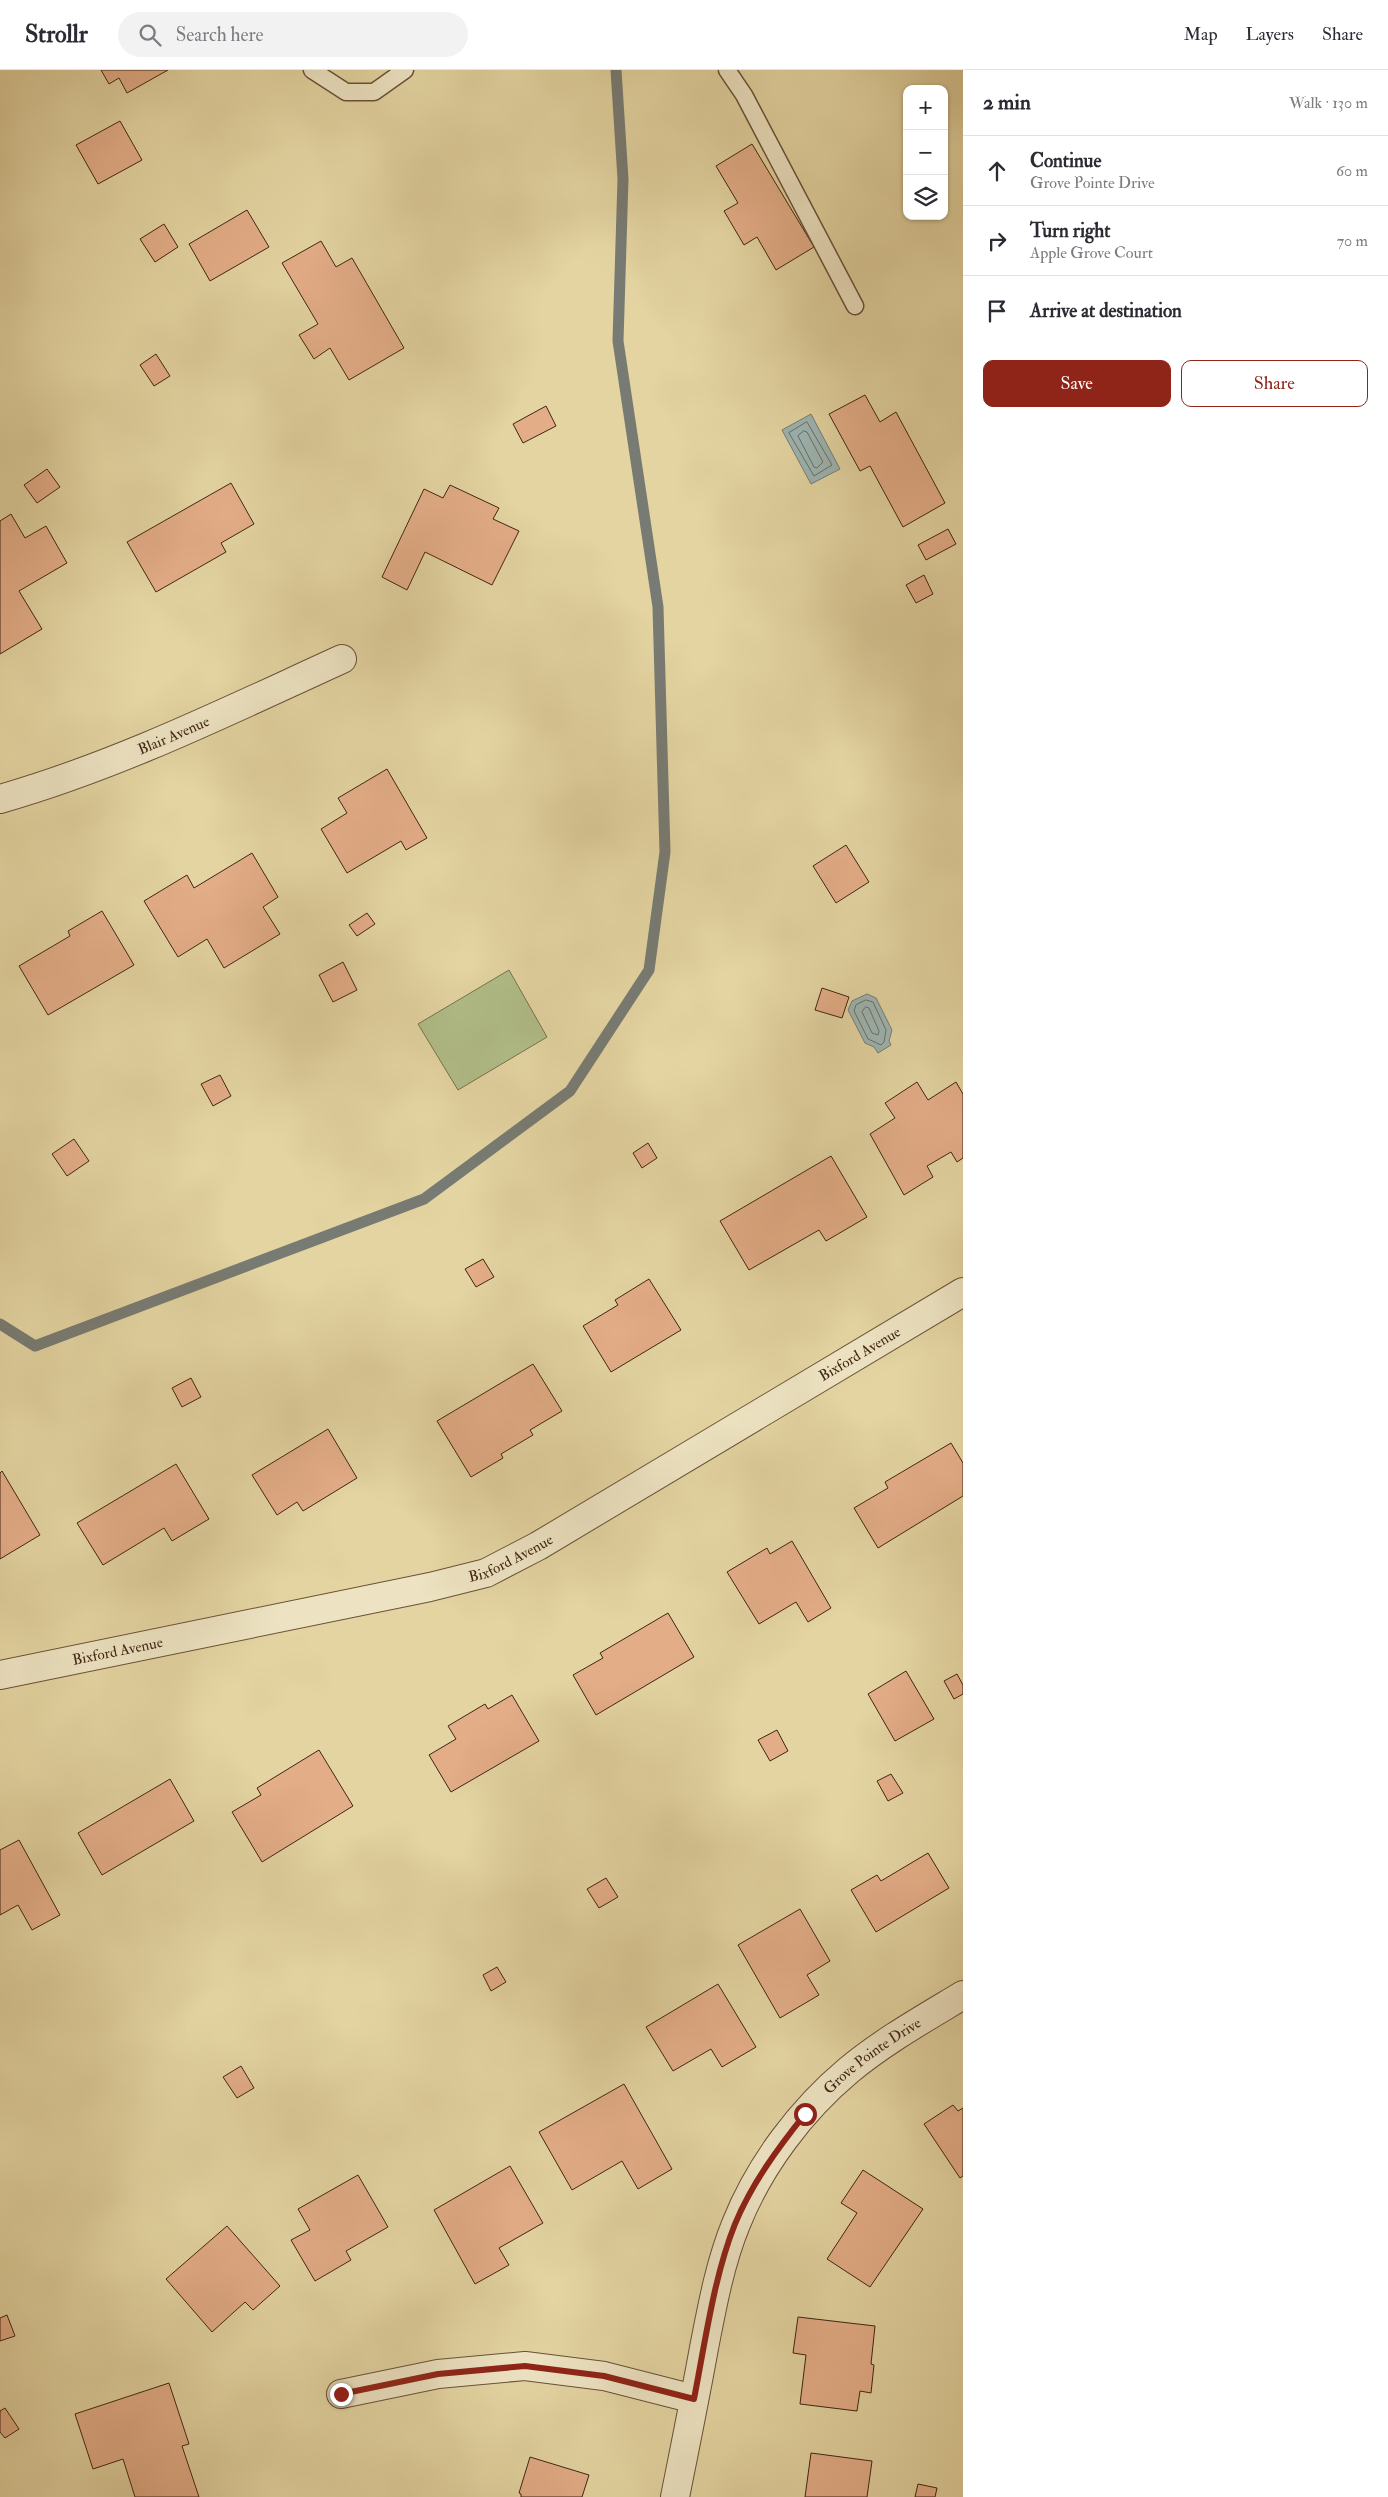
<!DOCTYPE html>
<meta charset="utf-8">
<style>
body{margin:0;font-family:"IM FELL Double Pica",serif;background:#f2f2f3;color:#2b2b33}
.controls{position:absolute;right:15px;top:15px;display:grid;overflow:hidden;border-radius:10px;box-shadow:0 1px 4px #0004}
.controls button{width:45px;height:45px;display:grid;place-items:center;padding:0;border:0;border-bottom:1px solid #e1e1e2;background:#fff;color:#2b2b33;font:25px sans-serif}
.stop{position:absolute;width:15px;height:15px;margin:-11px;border:4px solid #8f2418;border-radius:50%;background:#fff}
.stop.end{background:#8f2418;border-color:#fff;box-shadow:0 1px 5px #0008}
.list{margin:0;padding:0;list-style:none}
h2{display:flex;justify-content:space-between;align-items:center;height:65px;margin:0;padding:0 20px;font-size:21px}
h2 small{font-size:16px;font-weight:400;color:#7c7c81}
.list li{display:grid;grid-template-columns:32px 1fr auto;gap:15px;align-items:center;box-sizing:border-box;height:70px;padding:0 20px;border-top:1px solid #e1e1e2}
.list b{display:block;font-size:19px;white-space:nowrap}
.list p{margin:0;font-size:16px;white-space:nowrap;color:#7c7c81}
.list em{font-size:16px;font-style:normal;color:#7c7c81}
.actions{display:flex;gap:10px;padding:15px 20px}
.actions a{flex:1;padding:11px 0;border:1px solid #8f2418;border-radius:10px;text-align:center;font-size:18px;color:#8f2418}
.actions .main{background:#8f2418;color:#fff}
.icon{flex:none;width:28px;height:28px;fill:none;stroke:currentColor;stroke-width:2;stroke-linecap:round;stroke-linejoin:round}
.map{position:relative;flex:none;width:963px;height:2427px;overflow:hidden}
header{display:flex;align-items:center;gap:30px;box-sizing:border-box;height:70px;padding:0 25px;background:#fff;border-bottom:1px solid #e1e1e2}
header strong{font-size:24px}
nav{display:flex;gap:28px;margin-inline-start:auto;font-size:18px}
.search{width:350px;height:45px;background:#f2f2f3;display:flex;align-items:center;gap:12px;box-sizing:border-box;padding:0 18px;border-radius:28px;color:#7c7c81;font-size:19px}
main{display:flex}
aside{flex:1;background:#fff}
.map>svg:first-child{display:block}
.green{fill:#b0bd88;stroke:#78714e}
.water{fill:#9cb5b2;stroke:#787b73}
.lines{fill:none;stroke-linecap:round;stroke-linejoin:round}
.shore{stroke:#6e6d63;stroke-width:1}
.stream{stroke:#787b73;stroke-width:11}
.building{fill:#e3ad87;stroke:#412514}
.service-casing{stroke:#6a5137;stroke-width:19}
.minor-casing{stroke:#6a5137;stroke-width:30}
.service{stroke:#ede3c2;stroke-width:16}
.minor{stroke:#ede3c2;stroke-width:28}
.route{stroke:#8f2418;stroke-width:6}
.labels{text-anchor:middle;stroke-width:4;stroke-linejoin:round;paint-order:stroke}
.street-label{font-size:15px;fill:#412514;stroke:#ede3c2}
</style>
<header>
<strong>Strollr</strong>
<div class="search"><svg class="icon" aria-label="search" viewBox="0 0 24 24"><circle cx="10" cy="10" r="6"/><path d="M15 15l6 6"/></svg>Search here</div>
<nav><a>Map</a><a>Layers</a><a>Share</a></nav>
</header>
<main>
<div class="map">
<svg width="963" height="2427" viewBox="0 0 963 2427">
<rect width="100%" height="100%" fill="#e3d4a1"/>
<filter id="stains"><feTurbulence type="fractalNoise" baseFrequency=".004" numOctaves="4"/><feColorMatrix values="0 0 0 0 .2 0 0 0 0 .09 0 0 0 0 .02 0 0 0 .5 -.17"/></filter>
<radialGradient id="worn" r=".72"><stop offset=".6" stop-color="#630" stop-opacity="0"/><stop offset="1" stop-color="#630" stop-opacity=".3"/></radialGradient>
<polygon class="green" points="509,900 547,967 458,1020 418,954"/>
<g class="water">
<polygon points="811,344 840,399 811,414 782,360"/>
<polygon points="867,924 876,928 892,960 889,971 891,975 878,983 874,977 865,973 848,940 852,931"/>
</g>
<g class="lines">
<g class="shore">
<polygon points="807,352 832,395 814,406 789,363"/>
<polygon points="804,361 807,362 823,392 817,398 814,397 798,366"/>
<polygon points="866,930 873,932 886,960 884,972 881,975 868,969 854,941 856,935"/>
<polygon points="866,937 869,938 879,961 878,965 872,963 862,942"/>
</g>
<polyline class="stream" points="0,1254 35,1276 424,1129 570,1021 649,900 665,782 658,537 618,271 623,109 616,0"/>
</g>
<g class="building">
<polygon points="101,0 168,0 127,23 119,8 109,14"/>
<polygon points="120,51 142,90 98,114 76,75"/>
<polygon points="752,74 814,177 776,200 757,167 744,175 724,141 738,133 716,96"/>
<polygon points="247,140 269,177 210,211 189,174"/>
<polygon points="164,154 178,177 155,192 140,169"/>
<polygon points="321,171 336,197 352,188 404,278 349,310 330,278 314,289 299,265 318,254 282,193"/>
<polygon points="156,284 170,306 154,316 140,295"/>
<polygon points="865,325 880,352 896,342 945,433 903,457 870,396 860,401 829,344"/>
<polygon points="546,336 556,356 523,373 513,354"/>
<polygon points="47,399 60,417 37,433 24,415"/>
<polygon points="231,413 254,454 221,473 226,482 156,522 127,472"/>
<polygon points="450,415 499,438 493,449 519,461 492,515 425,482 407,520 382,507 424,419 443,428"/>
<polygon points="11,444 25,468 46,456 67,493 19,521 42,559 0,584 0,451"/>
<polygon points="948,459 956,474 926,490 918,475"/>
<polygon points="924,505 933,524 916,533 906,515"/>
<polygon points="387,699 427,768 406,780 401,771 347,803 321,759 347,743 338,728"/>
<polygon points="846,775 869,812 836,833 813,796"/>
<polygon points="252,783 278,827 263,837 280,864 224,898 207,869 178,887 144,831 187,805 194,818"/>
<polygon points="102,841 134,895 48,945 19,896 70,866 68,861"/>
<polygon points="367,843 375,854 357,866 349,855"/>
<polygon points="343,892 357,920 333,932 319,905"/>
<polygon points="822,918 849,927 842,948 815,940"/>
<polygon points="220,1005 231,1026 213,1036 201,1014"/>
<polygon points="917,1012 928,1030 956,1012 963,1024 963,1088 957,1092 951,1082 927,1096 933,1107 904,1125 870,1064 895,1048 885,1033"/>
<polygon points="74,1069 89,1091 67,1106 52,1084"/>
<polygon points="648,1073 657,1088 642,1098 633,1083"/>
<polygon points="831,1086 867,1147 826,1171 819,1160 749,1200 720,1151"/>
<polygon points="483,1189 494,1207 476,1217 465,1199"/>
<polygon points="649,1209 681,1260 611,1302 583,1256 618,1235 615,1230"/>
<polygon points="533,1294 562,1341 530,1360 533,1365 501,1384 503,1388 471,1407 437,1351"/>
<polygon points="191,1308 201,1327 182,1337 172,1318"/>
<polygon points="328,1359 357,1408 303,1441 297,1432 277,1445 252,1405"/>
<polygon points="951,1373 963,1393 963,1426 878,1478 854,1438 888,1418 885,1412"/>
<polygon points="176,1394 209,1449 172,1471 164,1458 103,1495 77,1453"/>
<polygon points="2,1401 40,1465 0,1489 0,1403"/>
<polygon points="792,1471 831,1538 808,1552 796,1532 759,1554 727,1502 767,1478 770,1484"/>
<polygon points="668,1543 694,1587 596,1645 573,1605 603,1588 600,1583"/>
<polygon points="906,1601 934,1649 895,1671 868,1624"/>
<polygon points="957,1604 963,1615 963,1624 954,1629 944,1611"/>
<polygon points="512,1625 539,1671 451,1722 429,1685 456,1669 448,1656 485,1634 488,1639"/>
<polygon points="777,1660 788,1681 770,1691 758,1670"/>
<polygon points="319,1680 353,1736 262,1792 232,1742 261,1725 257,1718"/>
<polygon points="891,1704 903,1723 888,1731 877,1711"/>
<polygon points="170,1709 194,1751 102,1805 78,1763"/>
<polygon points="19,1770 60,1845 32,1860 18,1835 0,1845 0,1780"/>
<polygon points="928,1783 949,1818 876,1862 851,1820 877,1805 881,1811"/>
<polygon points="606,1808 618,1827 599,1838 587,1819"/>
<polygon points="800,1839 830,1891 807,1905 819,1925 780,1948 738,1875"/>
<polygon points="497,1897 506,1912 491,1921 483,1905"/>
<polygon points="718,1914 756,1977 722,1997 711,1979 673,2001 646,1957"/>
<polygon points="241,1996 254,2018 237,2028 223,2007"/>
<polygon points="624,2014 672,2099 638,2119 622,2091 572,2120 539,2062"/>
<polygon points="953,2035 958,2041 963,2038 963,2106 960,2108 924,2054"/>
<polygon points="510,2096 543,2153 499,2178 509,2195 475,2214 434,2140"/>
<polygon points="863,2100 923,2139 870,2217 827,2189 857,2143 841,2133"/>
<polygon points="358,2105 388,2157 346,2181 351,2190 315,2211 291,2170 310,2160 298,2139"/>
<polygon points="227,2156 280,2216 253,2240 245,2232 212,2262 166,2209"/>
<polygon points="7,2245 15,2266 0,2271 0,2248"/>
<polygon points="798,2247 875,2256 871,2294 874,2295 871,2323 860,2321 857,2341 800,2334 806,2285 793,2283"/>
<polygon points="169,2313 189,2374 182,2376 199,2427 135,2427 123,2389 93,2399 75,2344"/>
<polygon points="5,2338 19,2359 5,2368 0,2362 0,2341"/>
<polygon points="811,2383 872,2391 867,2427 805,2427"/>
<polygon points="530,2387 589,2405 582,2427 521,2427 521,2424 519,2423"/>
<polygon points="918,2414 937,2418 935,2427 915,2427"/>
</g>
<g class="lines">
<g class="service-casing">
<g id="service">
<polyline points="312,0 346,22 374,22 405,0"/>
<polyline points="727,0 744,25 855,236"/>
</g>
</g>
<g class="minor-casing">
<g id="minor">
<path id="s1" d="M0,729c119,-34 230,-89 342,-140"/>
<path id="s2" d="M0,1605l430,-88 56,-14 52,-27 425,-254"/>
<polyline points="341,2324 438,2304 525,2296 604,2306 694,2329"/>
<path id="s3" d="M675,2427c10,-50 20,-99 29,-149 8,-41 16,-85 32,-124 23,-58 65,-114 113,-154 35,-29 76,-52 114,-75"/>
</g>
</g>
<use href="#service" class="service"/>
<use href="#minor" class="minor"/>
</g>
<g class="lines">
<path class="route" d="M341,2324l97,-20 87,-8 79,10 90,23c11,-56 20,-123 41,-175 17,-41 43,-76 70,-110"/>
</g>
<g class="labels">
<g class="street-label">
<text dy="5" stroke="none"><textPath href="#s1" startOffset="185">Blair Avenue</textPath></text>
<text dy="5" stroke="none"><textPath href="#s2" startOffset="930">Bixford Avenue</textPath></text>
<text dy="5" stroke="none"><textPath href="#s2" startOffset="525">Bixford Avenue</textPath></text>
<text dy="5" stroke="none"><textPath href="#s2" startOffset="120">Bixford Avenue</textPath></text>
<text dy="5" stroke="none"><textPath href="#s3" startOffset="500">Grove Pointe Drive</textPath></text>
</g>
</g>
<rect width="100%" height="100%" filter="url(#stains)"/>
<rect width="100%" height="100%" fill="url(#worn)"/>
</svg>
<div class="controls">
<button>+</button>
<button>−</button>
<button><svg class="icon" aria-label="layers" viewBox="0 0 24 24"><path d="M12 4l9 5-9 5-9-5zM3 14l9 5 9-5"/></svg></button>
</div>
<div class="stop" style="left:805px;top:2044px"></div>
<div class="stop end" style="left:341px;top:2324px"></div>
</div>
<aside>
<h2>2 min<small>Walk · 130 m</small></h2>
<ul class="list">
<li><svg class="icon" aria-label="ahead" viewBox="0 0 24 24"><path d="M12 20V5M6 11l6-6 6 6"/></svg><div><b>Continue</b><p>Grove Pointe Drive</p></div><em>60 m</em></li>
<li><svg class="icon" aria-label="right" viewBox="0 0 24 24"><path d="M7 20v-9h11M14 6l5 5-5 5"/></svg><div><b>Turn right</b><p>Apple Grove Court</p></div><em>70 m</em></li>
<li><svg class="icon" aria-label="arrive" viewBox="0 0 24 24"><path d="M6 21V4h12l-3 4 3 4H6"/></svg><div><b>Arrive at destination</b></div></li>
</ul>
<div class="actions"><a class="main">Save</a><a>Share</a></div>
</aside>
</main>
